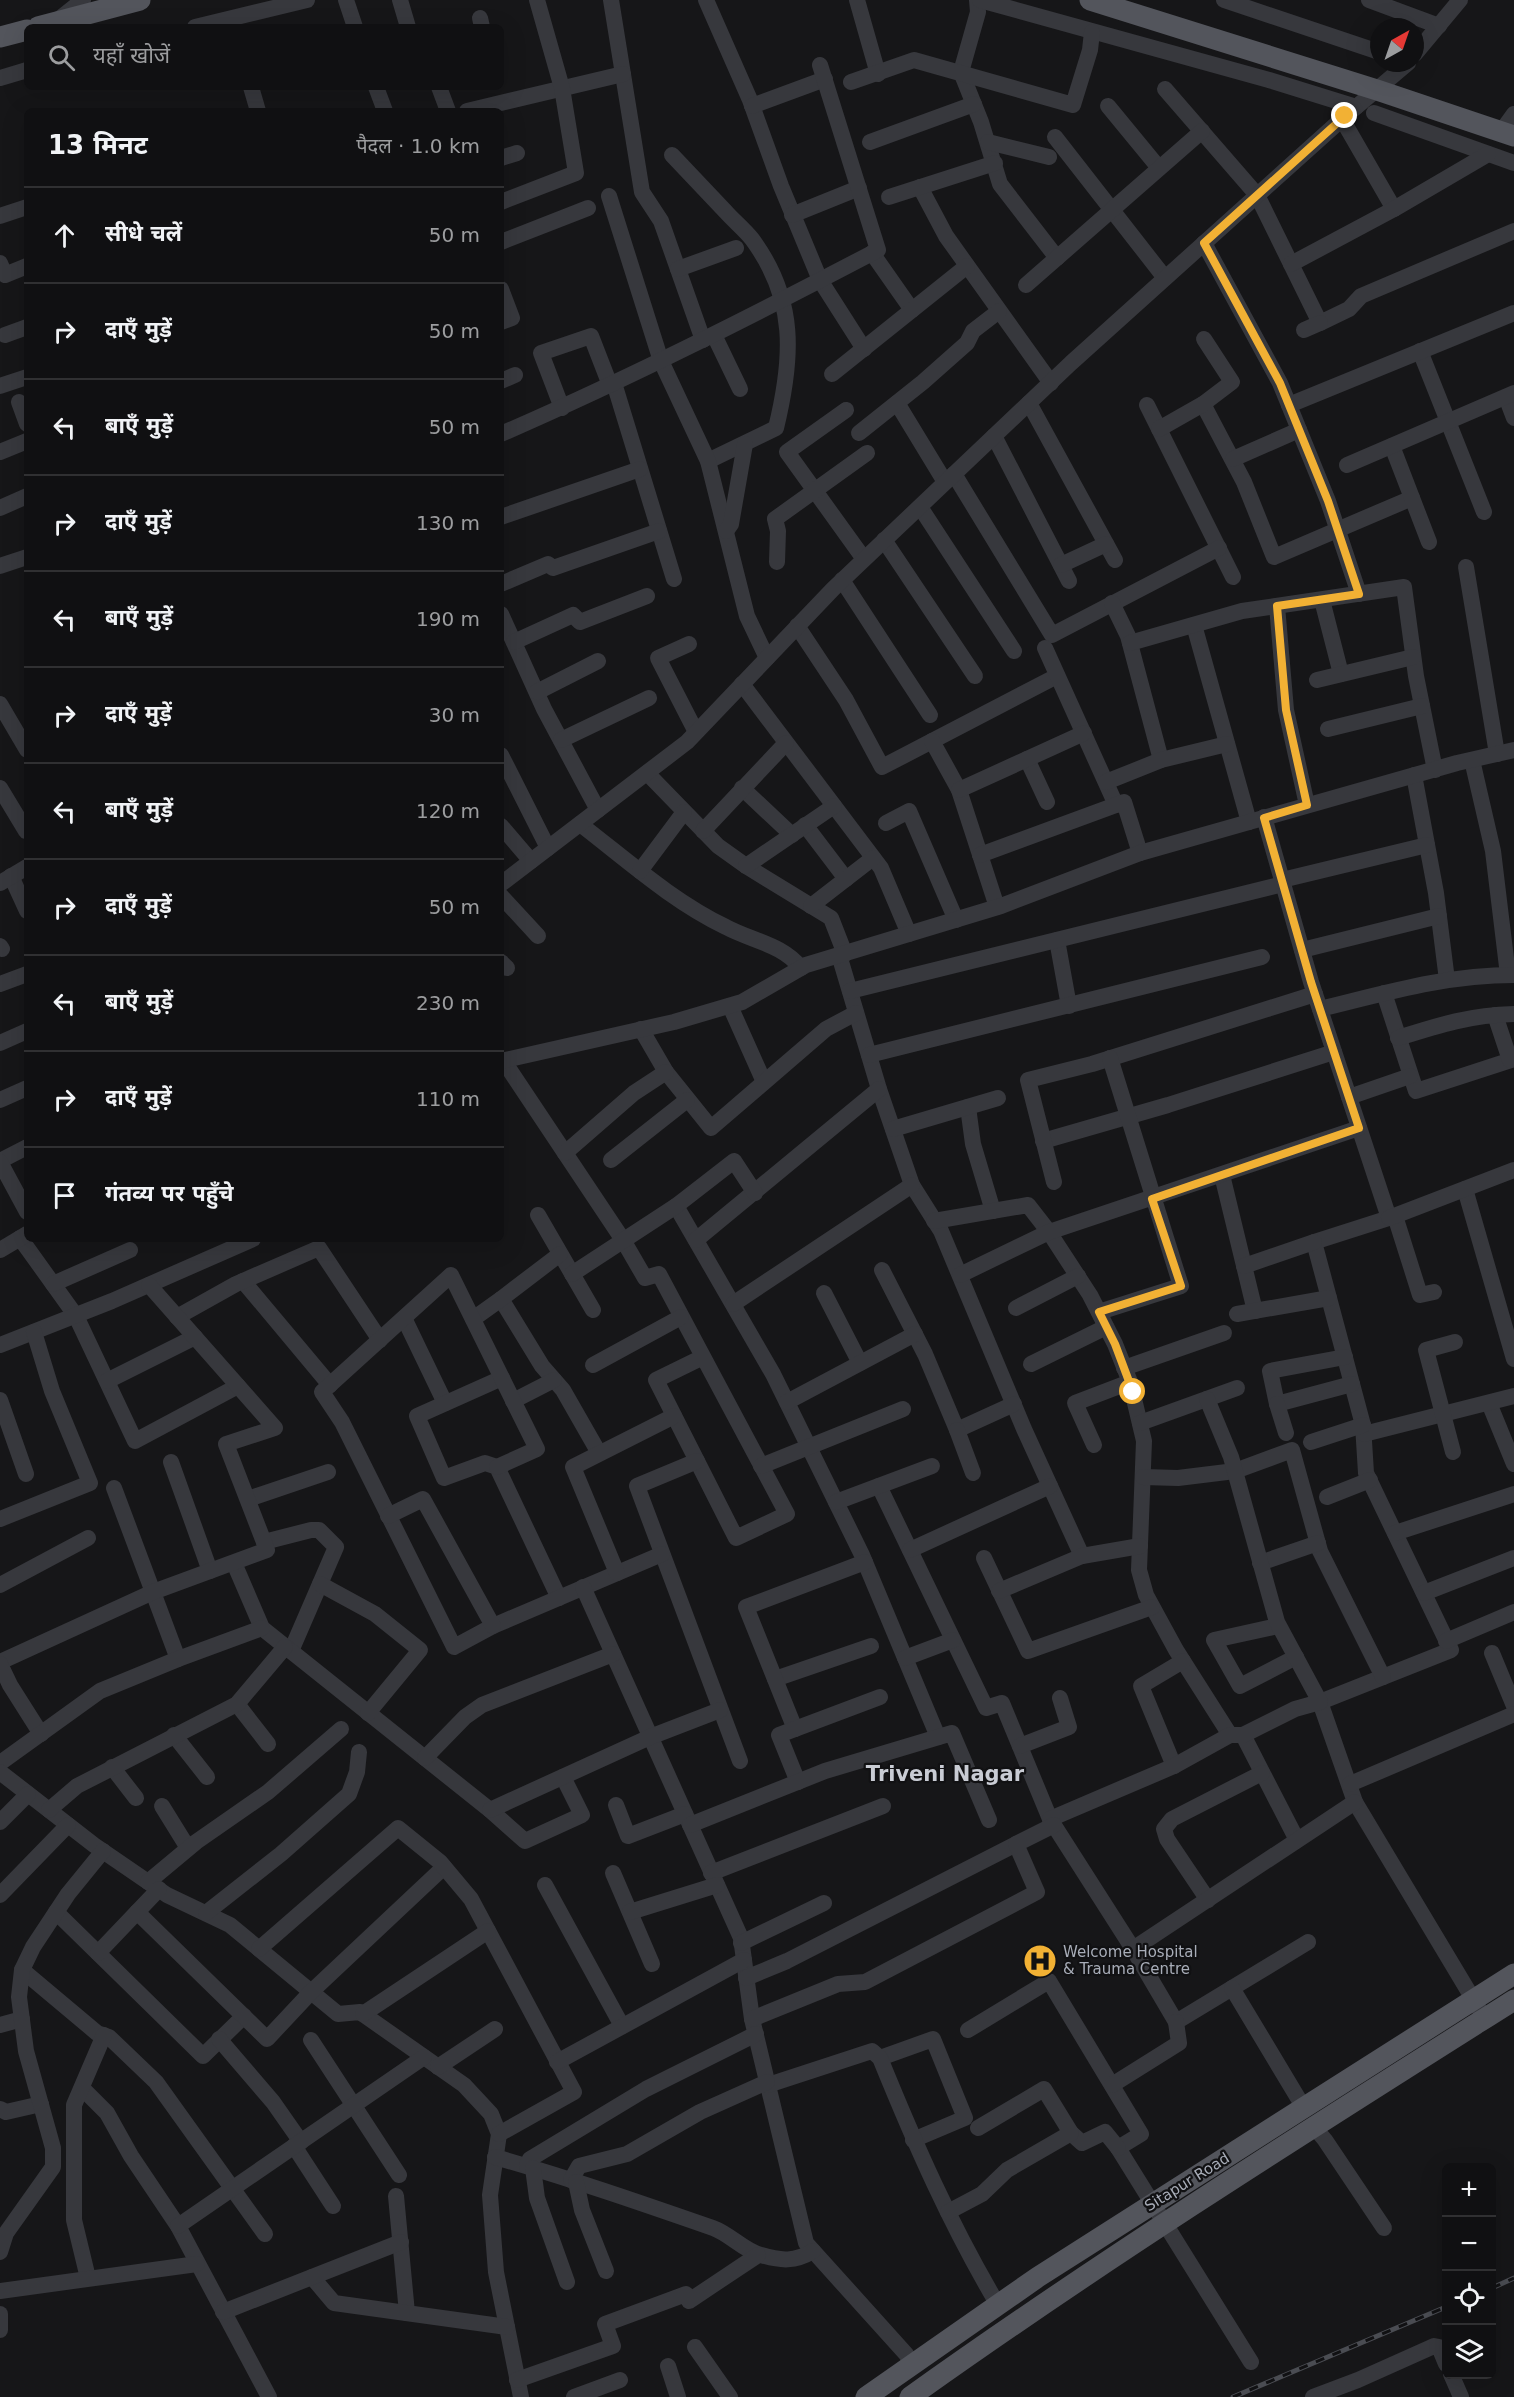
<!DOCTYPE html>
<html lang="hi">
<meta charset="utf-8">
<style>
body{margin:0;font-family:"DejaVu Sans","Noto Sans Devanagari",sans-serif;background:#19191b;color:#f1f3f6}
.controls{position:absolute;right:18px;bottom:18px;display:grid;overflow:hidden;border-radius:9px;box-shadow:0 6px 24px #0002}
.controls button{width:54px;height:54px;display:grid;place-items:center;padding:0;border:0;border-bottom:2px solid #303032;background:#101012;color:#f1f3f6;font:30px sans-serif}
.compass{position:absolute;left:1370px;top:18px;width:54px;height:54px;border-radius:50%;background:#101012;box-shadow:0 6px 24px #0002;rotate:40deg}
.stop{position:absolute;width:18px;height:18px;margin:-14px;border:4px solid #f2b134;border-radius:50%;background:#fff}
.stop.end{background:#f2b134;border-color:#fff;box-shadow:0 2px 6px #0008}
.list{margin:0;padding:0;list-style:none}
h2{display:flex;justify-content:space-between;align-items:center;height:78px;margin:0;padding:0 24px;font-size:26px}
h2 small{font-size:20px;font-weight:400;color:#9c9d9f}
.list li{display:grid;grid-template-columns:39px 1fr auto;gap:18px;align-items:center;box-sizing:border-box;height:96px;padding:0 24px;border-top:2px solid #303032}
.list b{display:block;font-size:22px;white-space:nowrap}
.list em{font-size:20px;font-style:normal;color:#9c9d9f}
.icon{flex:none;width:33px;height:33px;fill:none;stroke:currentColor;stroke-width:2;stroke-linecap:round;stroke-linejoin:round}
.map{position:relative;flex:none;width:1514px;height:2397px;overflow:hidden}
.search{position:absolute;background:#101012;box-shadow:0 6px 24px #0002;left:24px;top:24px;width:480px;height:66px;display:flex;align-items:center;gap:15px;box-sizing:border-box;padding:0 21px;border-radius:9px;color:#9c9d9f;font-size:22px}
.panel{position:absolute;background:#101012;box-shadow:0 6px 24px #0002;left:24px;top:108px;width:480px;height:1134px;border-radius:9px}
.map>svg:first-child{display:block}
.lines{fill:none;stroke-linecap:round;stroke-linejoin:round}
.minor{stroke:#37383d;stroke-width:16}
.major{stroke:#53555c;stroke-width:21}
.rail-casing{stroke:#4a4c52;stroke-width:5}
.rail{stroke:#111113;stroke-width:3;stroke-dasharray:9;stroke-linecap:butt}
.route{stroke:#f2b134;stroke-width:8}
.labels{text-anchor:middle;stroke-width:4.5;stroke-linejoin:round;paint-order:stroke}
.poi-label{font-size:15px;fill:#a8adb8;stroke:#111113;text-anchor:start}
.street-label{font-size:15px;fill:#a8adb8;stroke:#111113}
.district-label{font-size:21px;font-weight:bold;fill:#c9ccd4;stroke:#111113}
</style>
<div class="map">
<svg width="1514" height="2397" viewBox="0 0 1514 2397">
<rect width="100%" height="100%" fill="#161618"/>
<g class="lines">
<g class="minor">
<polyline points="346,0 355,27"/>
<polyline points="400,0 408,27"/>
<polyline points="611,0 642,192 661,221 703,340"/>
<polyline points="706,0 750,100 781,186 820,280 864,349"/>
<polyline points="857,0 878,74"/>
<polyline points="977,0 978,12 961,72 981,122 1000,184 1057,258"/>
<polyline points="980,0 1269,80 1356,107"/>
<polyline points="1224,0 1379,52"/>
<polyline points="1369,0 1439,26"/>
<polyline points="480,18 482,27"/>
<polyline points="58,20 83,0"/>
<polyline points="195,27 307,0"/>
<polyline points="1415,54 1460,0"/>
<polyline points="0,78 27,70"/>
<polyline points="851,82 914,60 1073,105 1090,50 1092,32"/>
<polyline points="251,87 258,111"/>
<polyline points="376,87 385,111"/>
<polyline points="439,87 448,111"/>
<polyline points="1165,89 1257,195 1320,323 1349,309 1361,296 1514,231"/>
<polyline points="752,106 825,79"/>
<polyline points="1108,106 1159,168"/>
<polyline points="467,111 623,74"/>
<polyline points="1374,113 1514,163"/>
<polyline points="1342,119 1394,209"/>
<polyline points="1501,132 1514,114"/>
<polyline points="1055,137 1165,278"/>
<polyline points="870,142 974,104"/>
<polyline points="988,142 1049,157"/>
<path d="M672,155c18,19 36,38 54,57 8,9 18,17 26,27 45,61 41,119 24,189l-68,33"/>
<polyline points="501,158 517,153"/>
<polyline points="920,187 946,236 1051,383"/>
<polyline points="609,196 661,361 708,461 747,616 767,658"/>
<polyline points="889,197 995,163"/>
<polyline points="501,202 576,173 562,88 537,0"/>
<polyline points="792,215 859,188"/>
<polyline points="0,216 27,207"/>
<polyline points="501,242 588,208"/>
<polyline points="1204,243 1280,383 1328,501 1359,594"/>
<polyline points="872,253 912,310"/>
<polyline points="0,263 5,275 27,266"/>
<polyline points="1291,264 1394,209 1488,154"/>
<polyline points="678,269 736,248"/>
<polyline points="1026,285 1202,131"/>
<polyline points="501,289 512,318 501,322"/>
<polyline points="1304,330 1320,323"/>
<polyline points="5,335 27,327"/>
<polyline points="714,335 740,389"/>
<polyline points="1420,351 1484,512"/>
<polyline points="832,374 967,266"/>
<polyline points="501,381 515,375"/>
<polyline points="614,383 674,579"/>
<polyline points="0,386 27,377"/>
<polyline points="1506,397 1514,418"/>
<polyline points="19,402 27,424"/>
<polyline points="897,403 945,482"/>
<polyline points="1029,403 1115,560"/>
<polyline points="1203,404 1244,482 1274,557 1412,498"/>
<polyline points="1147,405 1233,577"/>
<polyline points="1289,405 1514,313"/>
<polyline points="562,408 541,353 591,336 610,385"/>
<polyline points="846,410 787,452 864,559"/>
<polyline points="1159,429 1203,404 1232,382 1204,339"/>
<polyline points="859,433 923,382 967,343 973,331 999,311"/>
<path d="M501,434c129,-56 253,-119 377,-184l-58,-185"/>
<polyline points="994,436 1069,581"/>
<polyline points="1392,446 1429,542"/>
<polyline points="0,452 27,441"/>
<polyline points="1233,459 1299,430"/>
<polyline points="1347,465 1514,393"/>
<polyline points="954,474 1052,635 1219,548"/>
<polyline points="920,507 1014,651"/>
<polyline points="0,508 27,496"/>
<polyline points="501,517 640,469"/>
<polyline points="726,531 731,524 745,444"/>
<polyline points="884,540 975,676"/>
<polyline points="777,562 778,531 775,519 867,453"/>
<polyline points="1061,565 1106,544"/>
<polyline points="0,566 27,557"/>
<polyline points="1466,567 1497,754"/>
<polyline points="842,580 930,715"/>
<polyline points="501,584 548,564 553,568 659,531"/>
<polyline points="1322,600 1341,674"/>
<polyline points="1112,603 1128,636 1161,760"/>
<polyline points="1277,606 1286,710 1307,805"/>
<polyline points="501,614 544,709 598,810"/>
<polyline points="1194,625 1249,822"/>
<polyline points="797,626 846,700 882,767 1057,676"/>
<polyline points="514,642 573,615 580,622 647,596"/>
<polyline points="1130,643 1242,611 1404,587 1416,676 1435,770"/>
<polyline points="689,644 658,658 696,732"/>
<polyline points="1045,648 1116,805"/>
<polyline points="1317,680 1413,657"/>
<polyline points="742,684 881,868 909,934"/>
<polyline points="537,692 598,661"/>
<polyline points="0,704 27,750"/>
<polyline points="1328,729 1422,706"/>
<polyline points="561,740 649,698"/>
<polyline points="932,741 959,790 997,907"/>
<polyline points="501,755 548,848"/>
<polyline points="1027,759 1047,802"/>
<polyline points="1472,760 1493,851 1508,975"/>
<polyline points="647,773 718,846 746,866 831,918 845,954"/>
<polyline points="1414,775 1436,893 1447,980"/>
<polyline points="1106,782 1161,760 1227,744"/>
<polyline points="0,788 26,831"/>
<polyline points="742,788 792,835"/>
<polyline points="959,790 1084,733"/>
<polyline points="1264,817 1311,982 1389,1218 1314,1242 1363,1425 1366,1473 1451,1650 1320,1702 1355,1802 1479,2009"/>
<polyline points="886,823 909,811 956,920"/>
<path d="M580,824c47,36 92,77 146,103 26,14 56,17 75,41"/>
<polyline points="805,825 846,879"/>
<polyline points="501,826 531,861"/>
<polyline points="703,831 786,743"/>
<polyline points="980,855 1124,802 1140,853"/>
<polyline points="746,866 834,806"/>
<polyline points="640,871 684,812"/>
<polyline points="11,876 27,911"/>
<polyline points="1282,880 1427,845"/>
<polyline points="0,883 27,867"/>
<polyline points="501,884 687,742 833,589 1071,363 1342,119 1408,63"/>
<polyline points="501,896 538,936"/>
<polyline points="811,906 873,858"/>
<polyline points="1057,940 1069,1006"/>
<polyline points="0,946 2,949"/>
<polyline points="1302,950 1439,916"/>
<polyline points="839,955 879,1089 912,1185 941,1231 1024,1429 1082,1556"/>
<polyline points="501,962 507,968"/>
<polyline points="0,984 27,974"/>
<polyline points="850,991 1283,884"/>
<polyline points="1384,993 1416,1091 1514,1059"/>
<polyline points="730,1006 764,1082"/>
<path d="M1320,1009c66,-16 125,-34 194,-34"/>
<polyline points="1495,1015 1510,1060"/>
<polyline points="641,1029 666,1072 711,1128 826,1029 856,1013"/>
<path d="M1398,1038c41,-13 72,-23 116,-24"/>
<polyline points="0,1043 27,1031"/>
<polyline points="869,1055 1262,957"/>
<polyline points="503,1060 623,1240 645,1278 659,1274 787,1514 736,1538 656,1380 703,1357"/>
<polyline points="501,1061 674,1022 742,1002 806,965 1001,906 1140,853 1457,763 1514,750"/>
<polyline points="1349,1097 1410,1076"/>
<polyline points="0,1100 27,1088"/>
<polyline points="968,1107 973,1144 993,1211"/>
<polyline points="893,1129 998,1098"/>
<polyline points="1043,1141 1168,1105 1334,1052"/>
<polyline points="565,1153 634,1093 666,1072"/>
<polyline points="611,1160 687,1100"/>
<polyline points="0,1161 27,1147"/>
<polyline points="0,1162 27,1212"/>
<polyline points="1222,1175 1255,1311"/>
<polyline points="1054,1182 1028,1080 1092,1064 1315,994"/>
<polyline points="1465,1189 1514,1359"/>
<polyline points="676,1206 773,1374 862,1555 938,1737"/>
<polyline points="538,1215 593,1310"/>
<polyline points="1395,1216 1420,1295 1434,1292"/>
<polyline points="1389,1218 1514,1170"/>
<polyline points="934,1221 1028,1205 1049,1232 1090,1295 1115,1344 1130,1382 1144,1441 1139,1570 1146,1595 1176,1650 1230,1735"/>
<polyline points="20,1238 76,1316 135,1441 238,1386"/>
<polyline points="696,1240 879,1089"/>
<polyline points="0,1250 27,1234"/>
<polyline points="1244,1266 1314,1242"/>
<polyline points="882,1270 925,1354 957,1430 1014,1404"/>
<polyline points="572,1274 676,1206 734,1161 755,1193"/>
<polyline points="960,1275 1049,1232 1359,1128"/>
<polyline points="243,1281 330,1385"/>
<polyline points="53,1284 130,1250"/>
<polyline points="824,1293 860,1363"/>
<polyline points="501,1299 542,1366 563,1390 599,1453"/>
<polyline points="733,1304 912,1185"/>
<polyline points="1016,1308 1078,1276"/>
<polyline points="1099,1312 1181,1286 1110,1058"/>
<polyline points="1237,1314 1329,1298"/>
<polyline points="177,1317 236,1284 319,1248 380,1340"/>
<polyline points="404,1318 445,1403"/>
<polyline points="473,1319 501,1299 560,1254"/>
<polyline points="0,1345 112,1301 253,1239"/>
<polyline points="1345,1357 1270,1371 1277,1404 1352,1384"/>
<polyline points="1031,1364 1106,1327"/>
<polyline points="593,1365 681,1317"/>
<polyline points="1124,1368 1224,1333"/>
<polyline points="502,1378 417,1416 444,1478 485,1463 497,1467 559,1598"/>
<polyline points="107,1381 195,1337"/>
<polyline points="0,1400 26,1474"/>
<polyline points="513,1401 554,1380"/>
<polyline points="787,1402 915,1334"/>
<polyline points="1489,1403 1514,1464"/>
<polyline points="1277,1404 1286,1433"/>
<polyline points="1140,1423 1237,1388"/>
<polyline points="957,1430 973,1473"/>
<polyline points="1364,1434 1514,1396"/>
<polyline points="1311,1442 1363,1425"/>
<polyline points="1094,1445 1075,1403 1130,1382"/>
<polyline points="1453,1452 1426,1350 1455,1342"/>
<polyline points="697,1461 637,1486 740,1761"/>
<polyline points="171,1462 210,1571"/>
<polyline points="761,1466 903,1409"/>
<polyline points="497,1467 537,1449 451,1275 322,1392 342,1422 454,1647 493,1626 662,1554"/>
<polyline points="1143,1477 1178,1478 1235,1471 1292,1450 1320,1551 1383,1677"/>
<polyline points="879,1486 986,1708 1002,1703 1050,1819 1133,1949 1176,2022 1308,1942"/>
<polyline points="114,1488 178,1659"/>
<polyline points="1327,1497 1370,1480"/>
<polyline points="248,1499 328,1472"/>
<polyline points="836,1502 932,1466"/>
<polyline points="388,1516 423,1499 493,1626"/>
<polyline points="0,1519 90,1483 52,1391 34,1332"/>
<polyline points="1395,1533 1514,1494"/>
<polyline points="264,1542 311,1530 319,1530 336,1547 291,1651"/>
<polyline points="910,1550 1050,1486"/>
<polyline points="984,1558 1028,1651 1152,1607"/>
<polyline points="234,1563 262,1628 490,1810 525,1841 582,1815 563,1777"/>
<polyline points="1260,1563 1318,1543"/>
<polyline points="617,1573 573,1467 674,1416"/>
<polyline points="320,1584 375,1614 420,1650 368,1713"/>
<polyline points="0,1585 88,1538"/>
<polyline points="583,1587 741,1938 752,2019 806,2243 906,2354 912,2364"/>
<polyline points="999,1591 1082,1556 1140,1546"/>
<polyline points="1424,1593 1514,1558"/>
<polyline points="1278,1626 1214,1640 1240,1686 1296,1657"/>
<polyline points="1446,1641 1514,1612"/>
<polyline points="1492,1653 1514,1706"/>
<polyline points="905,1658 953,1640"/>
<polyline points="0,1662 153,1592 267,1550 226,1444 275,1428 149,1285"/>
<polyline points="0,1664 10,1685 41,1734"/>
<polyline points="775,1679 871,1646"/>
<polyline points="237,1704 268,1744"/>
<polyline points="795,1729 746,1607 865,1562"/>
<polyline points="174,1735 207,1777"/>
<polyline points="1243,1735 1297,1840"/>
<polyline points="1020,1746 1069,1727 1060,1698"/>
<polyline points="425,1758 465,1717 482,1705 613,1654"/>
<polyline points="0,1763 100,1691 178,1659 262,1628"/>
<polyline points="1174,1766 1141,1686 1183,1661"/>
<polyline points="112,1767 136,1798"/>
<polyline points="0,1772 94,1845 167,1895 230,1925 338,2014 360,2012 464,2085 491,2114 499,2134 490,2195 496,2272 521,2397"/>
<polyline points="798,1782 779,1735 880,1697"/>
<polyline points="1350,1784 1514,1714"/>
<polyline points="616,1805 628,1836 685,1814"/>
<polyline points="162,1806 188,1848"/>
<polyline points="49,1810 77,1786 237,1704 285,1647"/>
<polyline points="490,1810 650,1737 720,1710"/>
<polyline points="1050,1819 1174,1766 1230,1735 1243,1735 1295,1709 1320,1702 1277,1622 1231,1457 1207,1399"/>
<polyline points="0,1822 28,1794"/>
<polyline points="690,1825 825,1771 952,1733 989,1820"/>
<polyline points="613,1873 652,1964"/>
<polyline points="711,1873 883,1806"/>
<polyline points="148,1882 196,1842 268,1792 341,1729"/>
<polyline points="545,1885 622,2026"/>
<polyline points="0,1895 68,1825"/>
<polyline points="1208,1900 1167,1839 1164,1829 1172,1819 1262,1773"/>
<polyline points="56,1912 203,2056 244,2016"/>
<polyline points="137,1912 267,2039 311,1992 444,1867"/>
<polyline points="630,1912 717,1885"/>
<polyline points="206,1913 281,1854 349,1794 357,1772 359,1752"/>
<polyline points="741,1943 824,1903"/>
<polyline points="259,1949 398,1828 440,1862 471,1899 574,2092 499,2134"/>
<polyline points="1133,1949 1355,1802"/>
<polyline points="98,1953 159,1889"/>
<polyline points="22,1970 97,2033 109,2037 156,2082 265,2234"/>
<polyline points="746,1978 787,1961 1016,1844"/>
<polyline points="1232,1988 1304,2108"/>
<polyline points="363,2014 488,1931"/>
<polyline points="752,2019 838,1984 865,1982 1037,1892 1016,1844 1054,1825"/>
<polyline points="0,2025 22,2019"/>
<polyline points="968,2030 1049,1981 1141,2134 1118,2148 1251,2362"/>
<polyline points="219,2039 273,2102 301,2142"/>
<polyline points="311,2040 399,2175"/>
<polyline points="880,2058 933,2039 965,2118 913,2140"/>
<polyline points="557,2062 744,1960"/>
<polyline points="438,2067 495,2029"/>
<path d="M768,2085l104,-34 8,7c35,86 70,166 118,247"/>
<polyline points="1112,2085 1179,2043 1176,2022"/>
<polyline points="82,2088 107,2113 131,2156 178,2226 269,2397"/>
<polyline points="0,2109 6,2112 41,2104"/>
<polyline points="1315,2128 1325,2140 1384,2228"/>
<polyline points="1071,2133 1082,2143 1105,2132 1118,2148"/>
<polyline points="294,2146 333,2206"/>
<path d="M495,2157c74,21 146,46 218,71 17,6 31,23 48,27 20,6 34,7 52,-4"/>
<polyline points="527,2166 530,2159 646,2089 756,2034"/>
<polyline points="533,2168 537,2198 567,2282"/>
<polyline points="571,2180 579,2166 627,2154 700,2112 767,2082"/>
<polyline points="576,2182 582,2210 606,2271"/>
<polyline points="396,2196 407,2313"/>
<polyline points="948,2212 982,2194 1007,2170 1071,2133 1044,2089 978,2128"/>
<polyline points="178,2226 424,2057"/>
<polyline points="0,2252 6,2233 53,2167 53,2148 26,2051 19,1997 22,1970 33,1947 68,1894 103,1851"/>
<polyline points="312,2277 334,2303 507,2327"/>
<polyline points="88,2278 74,2220 74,2105 104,2035"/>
<polyline points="0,2291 197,2264"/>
<polyline points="223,2312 401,2242"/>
<polyline points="0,2314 0,2330"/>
<polyline points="695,2347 730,2397"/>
<polyline points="668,2366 678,2397"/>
<polyline points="1451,2374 1461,2397"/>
<polyline points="517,2380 613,2346 605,2324 686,2294 689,2301 758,2255"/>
<polyline points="574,2397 620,2380"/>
<polyline points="1313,2397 1358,2380 1434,2346 1439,2347 1446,2364"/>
</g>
<g class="major">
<polyline points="1090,0 1377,90 1514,136"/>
<polyline points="38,27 140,0"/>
<polyline points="0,37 27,30"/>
<polyline points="866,2397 1038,2277 1514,1974"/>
<path d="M910,2397c196,-140 400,-268 604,-397"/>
</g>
<g class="rail-casing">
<g id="rail">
<polyline points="1492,2288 1514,2278"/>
<polyline points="1233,2397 1446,2307"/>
</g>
</g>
<use href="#rail" class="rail"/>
</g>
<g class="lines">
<polyline class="route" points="1133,1392 1115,1344 1099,1312 1181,1286 1152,1199 1359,1128 1311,982 1264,818 1307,805 1286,710 1277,606 1359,594 1328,501 1280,383 1204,243 1345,116"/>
</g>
<defs>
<g id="hospital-disc" transform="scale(1.725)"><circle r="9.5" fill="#f2b134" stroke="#111113"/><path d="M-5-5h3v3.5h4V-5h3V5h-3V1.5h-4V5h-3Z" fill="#111"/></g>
</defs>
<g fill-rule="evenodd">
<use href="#hospital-disc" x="1040" y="1961"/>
</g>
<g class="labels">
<g class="poi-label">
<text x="1063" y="1957">Welcome Hospital<tspan x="1063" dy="17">&amp; Trauma Centre</tspan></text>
</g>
<g class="street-label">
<text transform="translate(1187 2182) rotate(-32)" y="5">Sitapur Road</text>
</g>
<g class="district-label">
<text x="945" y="1781">Triveni Nagar</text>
</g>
</g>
</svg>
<div class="controls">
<button>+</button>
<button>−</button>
<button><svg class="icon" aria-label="locate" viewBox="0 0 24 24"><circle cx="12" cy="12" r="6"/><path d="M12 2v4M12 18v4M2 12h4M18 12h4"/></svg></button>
<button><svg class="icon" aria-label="layers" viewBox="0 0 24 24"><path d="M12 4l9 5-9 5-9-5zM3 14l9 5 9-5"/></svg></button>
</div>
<svg class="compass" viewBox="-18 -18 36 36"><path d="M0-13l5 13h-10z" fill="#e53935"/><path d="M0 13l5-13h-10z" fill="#9c9d9f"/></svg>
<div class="stop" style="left:1133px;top:1392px"></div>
<div class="stop end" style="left:1345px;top:116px"></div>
<div class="search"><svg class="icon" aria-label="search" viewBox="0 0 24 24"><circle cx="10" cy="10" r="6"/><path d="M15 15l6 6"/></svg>यहाँ खोजें</div>
<section class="panel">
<h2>13 मिनट<small>पैदल · 1.0 km</small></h2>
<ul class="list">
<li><svg class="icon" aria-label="ahead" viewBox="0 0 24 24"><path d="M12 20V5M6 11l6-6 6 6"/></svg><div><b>सीधे चलें</b></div><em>50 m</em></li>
<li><svg class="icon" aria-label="right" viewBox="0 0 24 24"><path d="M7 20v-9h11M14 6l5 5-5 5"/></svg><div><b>दाएँ मुड़ें</b></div><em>50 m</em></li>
<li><svg class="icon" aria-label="left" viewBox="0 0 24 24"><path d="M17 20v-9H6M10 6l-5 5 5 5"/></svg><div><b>बाएँ मुड़ें</b></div><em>50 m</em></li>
<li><svg class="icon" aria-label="right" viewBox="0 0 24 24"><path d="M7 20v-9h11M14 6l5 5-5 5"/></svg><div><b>दाएँ मुड़ें</b></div><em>130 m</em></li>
<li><svg class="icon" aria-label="left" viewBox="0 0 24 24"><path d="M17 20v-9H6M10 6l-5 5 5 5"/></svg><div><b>बाएँ मुड़ें</b></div><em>190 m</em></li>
<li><svg class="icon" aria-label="right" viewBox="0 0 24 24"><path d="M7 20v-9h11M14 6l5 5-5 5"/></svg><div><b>दाएँ मुड़ें</b></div><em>30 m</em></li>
<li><svg class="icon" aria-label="left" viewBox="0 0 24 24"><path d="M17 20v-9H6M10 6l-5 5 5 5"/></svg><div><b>बाएँ मुड़ें</b></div><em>120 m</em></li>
<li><svg class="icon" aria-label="right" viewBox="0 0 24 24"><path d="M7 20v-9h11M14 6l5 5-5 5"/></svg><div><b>दाएँ मुड़ें</b></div><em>50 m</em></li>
<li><svg class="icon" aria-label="left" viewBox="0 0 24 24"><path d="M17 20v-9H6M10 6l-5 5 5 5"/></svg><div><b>बाएँ मुड़ें</b></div><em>230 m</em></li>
<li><svg class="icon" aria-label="right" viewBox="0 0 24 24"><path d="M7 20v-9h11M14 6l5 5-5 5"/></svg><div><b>दाएँ मुड़ें</b></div><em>110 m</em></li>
<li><svg class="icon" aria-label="arrive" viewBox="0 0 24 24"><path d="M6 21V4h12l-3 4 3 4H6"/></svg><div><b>गंतव्य पर पहुँचे</b></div></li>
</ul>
</section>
</div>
